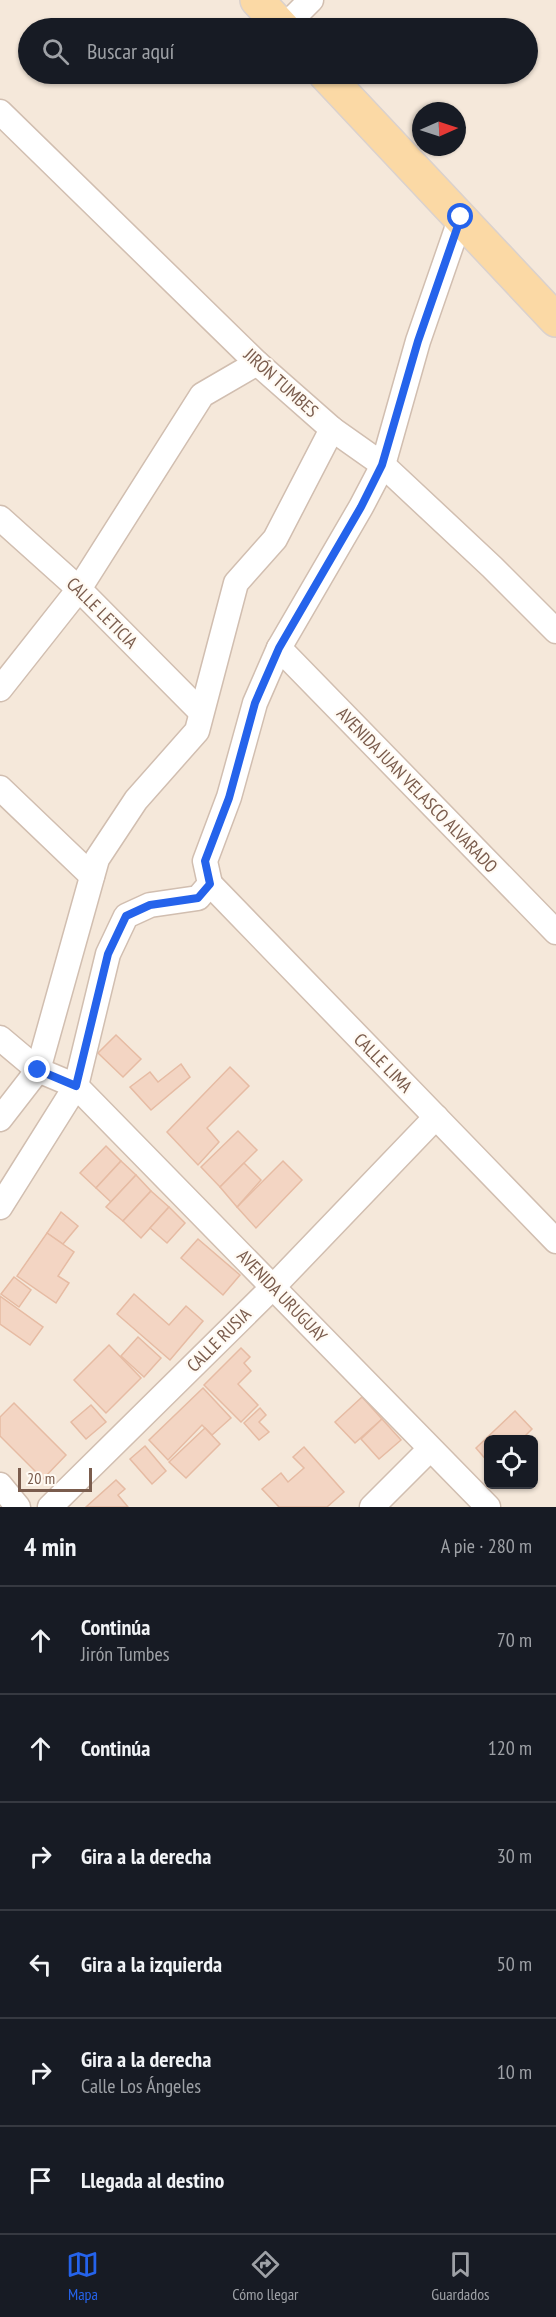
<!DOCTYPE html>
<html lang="es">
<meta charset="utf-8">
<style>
body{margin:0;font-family:"PT Sans Narrow",sans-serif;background:#242831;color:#f1f3f6}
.controls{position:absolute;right:18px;bottom:18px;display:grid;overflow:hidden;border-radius:9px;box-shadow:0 2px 4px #0004}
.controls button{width:54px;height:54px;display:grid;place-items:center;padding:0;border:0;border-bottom:2px solid #363941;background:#171b24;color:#f1f3f6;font:30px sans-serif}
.compass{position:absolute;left:412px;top:102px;width:54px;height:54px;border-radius:50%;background:#171b24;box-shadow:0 2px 4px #0004;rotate:87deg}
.scale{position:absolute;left:18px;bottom:15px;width:74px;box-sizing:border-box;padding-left:6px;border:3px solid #7a5c4d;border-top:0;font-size:16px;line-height:21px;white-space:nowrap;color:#7a5c4d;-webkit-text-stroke:4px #fffaf3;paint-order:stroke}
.stop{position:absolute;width:18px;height:18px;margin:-14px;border:4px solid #2563eb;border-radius:50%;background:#fff}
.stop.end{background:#2563eb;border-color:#fff;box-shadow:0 2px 6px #0008}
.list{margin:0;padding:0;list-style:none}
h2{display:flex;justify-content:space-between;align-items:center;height:78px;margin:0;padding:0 24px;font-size:26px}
h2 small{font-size:20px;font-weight:400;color:#9ea1a6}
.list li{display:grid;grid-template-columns:39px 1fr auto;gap:18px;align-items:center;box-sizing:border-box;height:108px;padding:0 24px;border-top:2px solid #363941}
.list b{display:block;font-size:22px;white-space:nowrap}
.list p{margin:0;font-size:20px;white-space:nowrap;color:#9ea1a6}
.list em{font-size:20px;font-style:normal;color:#9ea1a6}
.icon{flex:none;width:33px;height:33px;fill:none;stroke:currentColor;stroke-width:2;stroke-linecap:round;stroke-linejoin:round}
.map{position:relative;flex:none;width:556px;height:1507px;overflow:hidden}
.search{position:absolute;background:#171b24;box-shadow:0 2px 4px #0004;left:18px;right:18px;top:18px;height:66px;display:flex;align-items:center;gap:15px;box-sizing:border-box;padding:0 21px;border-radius:33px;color:#9ea1a6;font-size:22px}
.sheet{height:726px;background:#171b24}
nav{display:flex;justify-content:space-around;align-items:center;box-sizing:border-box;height:84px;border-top:2px solid #363941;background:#171b24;font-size:16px;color:#9ea1a6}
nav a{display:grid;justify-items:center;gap:3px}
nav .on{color:#2563eb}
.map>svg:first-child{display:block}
.residential{fill:#f5e8da;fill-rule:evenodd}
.building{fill:#f3d5c3;stroke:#e6bba3;stroke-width:1.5}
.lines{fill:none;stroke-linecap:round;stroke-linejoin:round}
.street-casing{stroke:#d1beb0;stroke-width:27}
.primary-casing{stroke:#dad1cd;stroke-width:36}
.street{stroke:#fff;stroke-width:24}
.primary{stroke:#fbd9a5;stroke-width:33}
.route{stroke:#2563eb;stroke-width:8}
.labels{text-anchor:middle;stroke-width:4.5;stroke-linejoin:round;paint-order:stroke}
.street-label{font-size:18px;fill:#7a5c4d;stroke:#fffaf3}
</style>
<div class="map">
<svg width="556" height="1507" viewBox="0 0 556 1507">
<rect width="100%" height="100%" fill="#fdf6ec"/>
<path class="residential" d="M0,0h556v1507h-556zM28,28h500v46h-500zM421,111h36v36h-36zM488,1440h46v44h-46z"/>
<g class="building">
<polygon points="116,1035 141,1059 123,1077 98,1053"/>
<polygon points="181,1064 190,1077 151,1110 130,1087 150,1072 158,1082"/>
<polygon points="230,1067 249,1086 207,1128 219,1142 198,1165 167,1132"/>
<polygon points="238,1131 257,1150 220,1187 201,1167"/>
<polygon points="106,1146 121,1161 96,1188 80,1173"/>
<polygon points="121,1161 136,1175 111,1202 96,1188"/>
<polygon points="283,1161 302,1180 256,1228 237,1207"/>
<polygon points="244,1163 261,1180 237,1207 220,1187"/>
<polygon points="136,1175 151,1191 123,1221 106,1207"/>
<polygon points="151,1191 169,1207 141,1238 123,1221"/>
<polygon points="169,1207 185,1223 167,1243 150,1228"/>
<polygon points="61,1212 78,1226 63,1244 47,1233"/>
<polygon points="47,1233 74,1252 58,1276 69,1283 56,1303 17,1276"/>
<polygon points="198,1239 240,1275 223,1295 181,1258"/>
<polygon points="14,1277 31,1290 19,1307 1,1294"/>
<polygon points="134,1294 169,1325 186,1306 203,1321 170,1360 117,1314"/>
<polygon points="0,1296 43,1327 30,1345 0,1324"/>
<polygon points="138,1337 161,1358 144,1377 121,1356"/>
<polygon points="109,1345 141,1378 106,1413 74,1380"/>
<polygon points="241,1348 250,1357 244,1363 251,1371 238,1384 258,1405 241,1422 204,1385"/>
<polygon points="203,1388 231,1418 212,1435 202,1425 168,1460 149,1440"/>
<polygon points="362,1397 382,1419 355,1443 335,1422"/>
<polygon points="14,1403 66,1455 43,1479 0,1436 0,1417"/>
<polygon points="91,1405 106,1422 86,1439 71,1422"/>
<polygon points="260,1408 266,1415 259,1422 269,1432 259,1440 244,1423"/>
<polygon points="515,1411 532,1429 521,1440 488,1440 488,1462 476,1448"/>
<polygon points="382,1419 401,1440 379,1459 361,1439"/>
<polygon points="205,1428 220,1444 186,1478 169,1462"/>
<polygon points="145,1446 166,1471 152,1484 130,1459"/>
<polygon points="304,1447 344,1492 327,1507 279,1507 262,1489 281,1473 288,1482 304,1468 293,1457"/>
<polygon points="116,1480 125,1489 118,1495 128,1507 86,1507"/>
</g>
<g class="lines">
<g class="street-casing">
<g id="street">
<polyline points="283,28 311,0"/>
<polyline points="0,112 257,363 332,429 383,465 492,567 556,631"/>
<polyline points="0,518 79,589 201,712"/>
<polyline points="279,648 556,932"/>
<polyline points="0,689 79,589 202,395 257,363"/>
<polyline points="0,788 92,876"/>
<polyline points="210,884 556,1241"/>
<polyline points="0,1038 38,1070 76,1086 488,1507"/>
<polyline points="0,1119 38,1070 97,859 136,800 197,731 236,583 275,539 332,429"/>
<polyline points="0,1207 76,1086 108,954 126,916 150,905 198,898 210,884 205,861 229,797 255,703 279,648 361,507 383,465 418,341 461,217"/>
<polyline points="0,1485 18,1507"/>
<polyline points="50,1507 273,1287 436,1117"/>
<polyline points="372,1507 430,1449"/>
</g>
</g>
<g class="primary-casing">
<g id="primary">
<polyline points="257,0 283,28"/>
<polyline points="325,74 556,320"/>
</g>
</g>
<use href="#street" class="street"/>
<use href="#primary" class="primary"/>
</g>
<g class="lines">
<polyline class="route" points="38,1070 76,1086 108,954 126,916 150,905 198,898 210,884 205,861 229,798 255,703 279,648 361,507 382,465 418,341 461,217"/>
</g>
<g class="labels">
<g class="street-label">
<text transform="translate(281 383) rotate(42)" y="6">JIRÓN TUMBES</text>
<text transform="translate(102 613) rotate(45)" y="6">CALLE LETICIA</text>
<text transform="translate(417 790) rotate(46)" y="6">AVENIDA JUAN VELASCO ALVARADO</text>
<text transform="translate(383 1063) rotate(46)" y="6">CALLE LIMA</text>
<text transform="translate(282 1296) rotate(46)" y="6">AVENIDA URUGUAY</text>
<text transform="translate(219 1340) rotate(-45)" y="6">CALLE RUSIA</text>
</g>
</g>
</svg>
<div class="controls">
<button><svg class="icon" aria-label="locate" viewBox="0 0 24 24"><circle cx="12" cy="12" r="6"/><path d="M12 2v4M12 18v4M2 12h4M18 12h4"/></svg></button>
</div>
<svg class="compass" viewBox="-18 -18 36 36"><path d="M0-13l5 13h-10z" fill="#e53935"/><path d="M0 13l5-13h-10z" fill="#9ea1a6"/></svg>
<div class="scale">20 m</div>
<div class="stop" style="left:461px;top:217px"></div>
<div class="stop end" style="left:38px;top:1070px"></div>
<div class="search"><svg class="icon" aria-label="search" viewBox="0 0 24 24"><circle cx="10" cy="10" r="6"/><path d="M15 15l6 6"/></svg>Buscar aquí</div>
</div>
<section class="sheet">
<h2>4 min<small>A pie · 280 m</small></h2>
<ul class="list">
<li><svg class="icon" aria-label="ahead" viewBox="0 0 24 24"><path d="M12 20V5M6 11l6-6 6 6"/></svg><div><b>Continúa</b><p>Jirón Tumbes</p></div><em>70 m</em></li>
<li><svg class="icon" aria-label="ahead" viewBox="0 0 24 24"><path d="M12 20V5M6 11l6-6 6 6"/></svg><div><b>Continúa</b></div><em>120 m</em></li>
<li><svg class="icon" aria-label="right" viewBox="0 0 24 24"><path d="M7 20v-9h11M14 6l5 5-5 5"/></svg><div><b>Gira a la derecha</b></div><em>30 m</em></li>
<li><svg class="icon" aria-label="left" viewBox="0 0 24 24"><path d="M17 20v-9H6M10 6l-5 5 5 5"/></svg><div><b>Gira a la izquierda</b></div><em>50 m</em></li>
<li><svg class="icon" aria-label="right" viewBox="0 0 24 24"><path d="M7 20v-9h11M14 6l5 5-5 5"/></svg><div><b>Gira a la derecha</b><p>Calle Los Ángeles</p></div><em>10 m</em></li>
<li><svg class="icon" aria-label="arrive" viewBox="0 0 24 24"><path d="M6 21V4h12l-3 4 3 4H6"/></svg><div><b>Llegada al destino</b></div></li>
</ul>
</section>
<nav>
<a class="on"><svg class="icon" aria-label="map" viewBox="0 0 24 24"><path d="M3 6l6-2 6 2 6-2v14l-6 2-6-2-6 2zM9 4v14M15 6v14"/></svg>Mapa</a>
<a><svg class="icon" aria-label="directions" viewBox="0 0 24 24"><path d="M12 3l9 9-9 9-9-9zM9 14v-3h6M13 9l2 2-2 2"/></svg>Cómo llegar</a>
<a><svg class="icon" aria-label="saved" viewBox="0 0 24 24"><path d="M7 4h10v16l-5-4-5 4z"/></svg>Guardados</a>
</nav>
